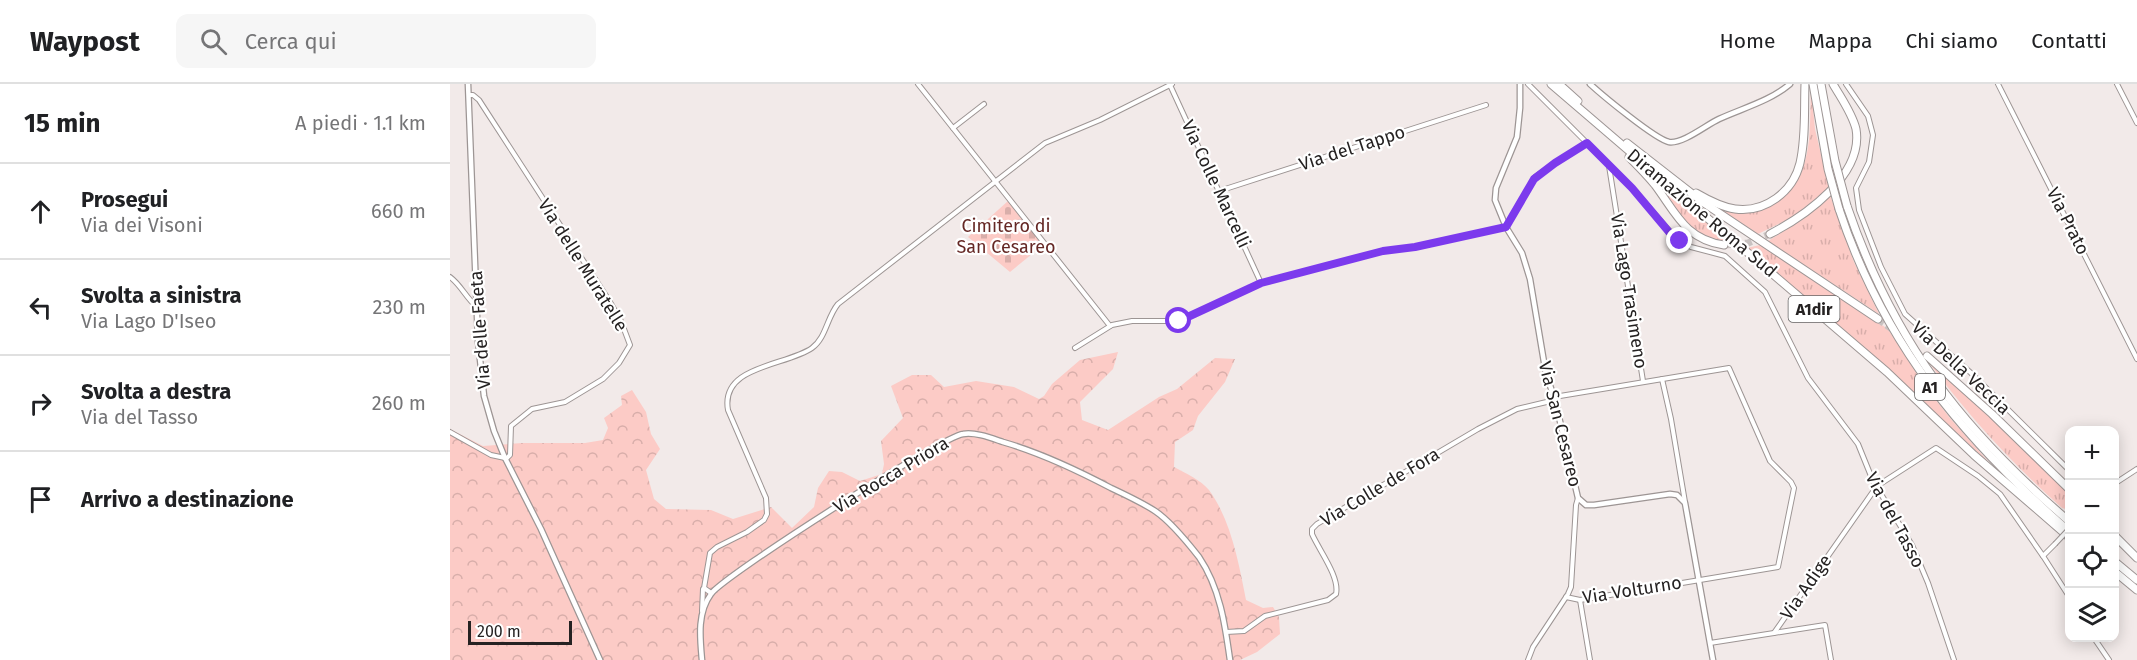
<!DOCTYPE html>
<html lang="it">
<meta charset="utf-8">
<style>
body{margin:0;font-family:"Fira Sans",sans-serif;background:#f6f6f6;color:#202124}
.controls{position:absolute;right:18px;bottom:18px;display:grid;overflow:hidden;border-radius:12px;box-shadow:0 3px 15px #0003}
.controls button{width:54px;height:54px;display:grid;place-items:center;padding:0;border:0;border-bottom:2px solid #e0e0e0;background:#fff;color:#202124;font:30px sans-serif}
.scale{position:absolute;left:18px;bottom:15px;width:104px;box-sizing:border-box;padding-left:6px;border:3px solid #252222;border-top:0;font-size:16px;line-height:21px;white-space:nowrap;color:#252222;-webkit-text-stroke:4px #fff;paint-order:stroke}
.stop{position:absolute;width:18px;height:18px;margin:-14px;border:4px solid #7c3aed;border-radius:50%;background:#fff}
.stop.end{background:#7c3aed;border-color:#fff;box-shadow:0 2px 6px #0008}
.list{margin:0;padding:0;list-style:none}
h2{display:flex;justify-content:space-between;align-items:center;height:78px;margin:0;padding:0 24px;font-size:26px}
h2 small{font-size:20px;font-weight:400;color:#757577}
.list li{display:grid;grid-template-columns:39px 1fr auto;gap:18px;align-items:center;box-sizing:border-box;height:96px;padding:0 24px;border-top:2px solid #e0e0e0}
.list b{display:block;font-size:22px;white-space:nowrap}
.list p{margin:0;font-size:20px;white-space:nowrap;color:#757577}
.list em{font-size:20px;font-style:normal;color:#757577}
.icon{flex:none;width:33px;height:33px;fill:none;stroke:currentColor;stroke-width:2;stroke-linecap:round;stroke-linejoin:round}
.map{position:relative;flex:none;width:1687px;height:576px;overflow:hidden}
header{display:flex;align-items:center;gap:36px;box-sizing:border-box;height:84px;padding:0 30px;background:#fff;border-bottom:2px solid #e0e0e0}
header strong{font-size:28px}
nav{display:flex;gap:33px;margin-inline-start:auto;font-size:21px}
.search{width:420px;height:54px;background:#f6f6f6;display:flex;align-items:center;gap:15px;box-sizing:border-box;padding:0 21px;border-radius:12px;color:#757577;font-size:22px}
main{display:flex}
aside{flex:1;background:#fff}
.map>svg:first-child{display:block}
.grass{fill:url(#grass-tufts)}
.forest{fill:url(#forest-crowns)}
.cemetery{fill:url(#cemetery-stones)}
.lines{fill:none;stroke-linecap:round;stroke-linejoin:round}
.motorway-tunnel{stroke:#c9c2c1;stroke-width:7;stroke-dasharray:7 3.5;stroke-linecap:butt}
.minor-casing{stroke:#9d9594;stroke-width:6}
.tertiary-casing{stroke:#9d9594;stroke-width:7}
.motorway-casing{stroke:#9d9594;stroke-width:9}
.minor{stroke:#fff;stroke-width:4}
.tertiary{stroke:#fff;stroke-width:4.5}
.motorway{stroke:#fff;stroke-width:7}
.minor-bridge-casing{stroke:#9d9594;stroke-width:6;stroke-linecap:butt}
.motorway-bridge-casing{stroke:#9d9594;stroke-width:9;stroke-linecap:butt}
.minor-bridge{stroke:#fff;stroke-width:4}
.motorway-bridge{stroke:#fff;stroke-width:7}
.route{stroke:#7c3aed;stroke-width:8}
.labels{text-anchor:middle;stroke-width:4.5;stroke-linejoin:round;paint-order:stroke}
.shield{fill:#fff;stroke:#666464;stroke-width:1.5}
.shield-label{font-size:16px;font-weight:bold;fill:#252222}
.street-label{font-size:18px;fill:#252222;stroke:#fff}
.park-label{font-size:18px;fill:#652825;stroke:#fff}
</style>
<header>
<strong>Waypost</strong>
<div class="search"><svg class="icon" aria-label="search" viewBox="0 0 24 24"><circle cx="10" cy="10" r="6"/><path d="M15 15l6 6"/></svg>Cerca qui</div>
<nav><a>Home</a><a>Mappa</a><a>Chi siamo</a><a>Contatti</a></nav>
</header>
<main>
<aside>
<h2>15 min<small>A piedi · 1.1 km</small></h2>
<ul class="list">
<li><svg class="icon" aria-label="ahead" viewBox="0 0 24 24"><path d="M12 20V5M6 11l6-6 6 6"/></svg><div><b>Prosegui</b><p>Via dei Visoni</p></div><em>660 m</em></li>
<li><svg class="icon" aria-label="left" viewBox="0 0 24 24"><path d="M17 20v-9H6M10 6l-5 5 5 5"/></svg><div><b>Svolta a sinistra</b><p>Via Lago D'Iseo</p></div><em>230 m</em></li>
<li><svg class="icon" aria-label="right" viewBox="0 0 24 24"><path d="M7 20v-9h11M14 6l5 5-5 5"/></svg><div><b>Svolta a destra</b><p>Via del Tasso</p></div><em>260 m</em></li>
<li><svg class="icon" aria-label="arrive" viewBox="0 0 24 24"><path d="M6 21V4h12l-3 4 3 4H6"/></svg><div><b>Arrivo a destinazione</b></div></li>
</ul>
</aside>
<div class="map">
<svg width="1687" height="576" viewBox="0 0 1687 576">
<defs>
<pattern id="grass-tufts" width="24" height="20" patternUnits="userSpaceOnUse" patternTransform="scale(1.5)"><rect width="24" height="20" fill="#fccbc6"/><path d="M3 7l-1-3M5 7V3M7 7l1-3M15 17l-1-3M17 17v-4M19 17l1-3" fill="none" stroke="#d8aeaa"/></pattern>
<pattern id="forest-crowns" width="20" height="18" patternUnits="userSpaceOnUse" patternTransform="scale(1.5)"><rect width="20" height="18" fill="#fccbc6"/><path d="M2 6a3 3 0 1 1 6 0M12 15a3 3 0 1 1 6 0" fill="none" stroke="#d8aeaa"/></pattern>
<pattern id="cemetery-stones" width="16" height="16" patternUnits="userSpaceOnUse" patternTransform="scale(1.5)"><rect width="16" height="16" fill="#fccbc6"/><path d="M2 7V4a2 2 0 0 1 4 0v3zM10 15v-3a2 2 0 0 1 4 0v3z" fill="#d8aeaa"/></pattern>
</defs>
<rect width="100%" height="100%" fill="#f2eae9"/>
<g class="grass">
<path d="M1361,3l4,42 14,59 -36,29 -35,17 -42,-28c12,0 41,4 52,1 5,-1 11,-7 15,-10 32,-27 26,-73 28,-110z"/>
<path d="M1204,93l76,65c-44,-4 -55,-30 -76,-65z"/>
<polygon points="1380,111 1404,178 1429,230 1318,157 1352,136"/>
<polygon points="1310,161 1438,245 1474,301 1500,334 1543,383 1443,290 1297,164"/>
<path d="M1474,272l49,42 96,96v16l-7,-2c-52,-46 -97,-96 -138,-152z"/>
</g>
<path class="forest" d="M668,268l-5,17 -33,33 2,18 26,10 51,-33 18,-8 38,-31 20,1 -10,23 -27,34 -5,14 -18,12 -1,25c11,6 27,13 35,23 22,30 30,74 37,110l17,8 10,-1 6,10 1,17 -23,18 -17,8h-790v-231l33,17 39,-3h63l18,-3 5,-12 -4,-10 18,-13 -1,-9 11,-6 14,22 5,22 9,15 -14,21 8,29 12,10 45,1 22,9 38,-12 21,21 22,-21 4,-19 11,-17 13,1 18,9 22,-7 2,-10 -3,-23 22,-23 -12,-32 21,-11h19l13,12 32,-6 38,6 25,12 5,-3 8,-12 28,-24z"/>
<polygon class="cemetery" points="558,117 593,161 560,188 518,153"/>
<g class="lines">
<g class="motorway-tunnel">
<polyline points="1274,161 1298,159 1320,150"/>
<polyline points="1428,235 1445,247"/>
</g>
<g class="minor-casing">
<g id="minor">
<polyline points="468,0 660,242"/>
<polyline points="1078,0 1182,104 1224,152 1241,163 1275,172 1315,208 1358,294 1408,360 1423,397 1462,461 1478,499 1504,576"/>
<polyline points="1396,0 1418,32 1423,51 1419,78 1406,104 1409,126 1431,183 1455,230 1521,289 1620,387"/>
<polyline points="1548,0 1687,275"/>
<polyline points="1667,0 1687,39"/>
<polyline points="720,1 811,199"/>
<polyline points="20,11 23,11 29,16 160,218 171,237 180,261 169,279 153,295 115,318 82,325 61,342 60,371 56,375"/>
<polyline points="503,44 534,20"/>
<polyline points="1159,82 1193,297"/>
<polyline points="769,107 1036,21"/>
<path d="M0,193c11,8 16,21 27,30"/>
<polyline points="625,264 662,241 682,237 729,237 811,199 933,167 965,163 1056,143 1085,93 1107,78 1137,59"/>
<polyline points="1212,295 1221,335 1235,418"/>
<polyline points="1104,313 1279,284 1320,377 1341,398 1344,404 1328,483 1130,516 1116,513"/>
<polyline points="0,348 41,371 55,374"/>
<polyline points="1664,400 1687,385"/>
<polyline points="1593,472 1605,460"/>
<path d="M261,509l-7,-5 6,-35 7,-6 30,-15 17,-12 3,-6 -1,-16 -38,-88c-8,-45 59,-44 84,-62 14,-10 15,-31 26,-44l207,-161 55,-23 72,-36"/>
<polyline points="1130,516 1140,576"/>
<polyline points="252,527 253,505"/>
<path d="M776,548l18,-1 21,-15 63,-16 8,-6c4,-17 -17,-44 -24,-60v-5l5,-5 161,-95 39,-20 38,-9"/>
<polyline points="1324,549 1375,541 1381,576"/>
<polyline points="1644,554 1659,576"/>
<polyline points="1260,559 1324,549 1427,402 1486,364 1528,392 1550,410 1593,472 1620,514"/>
<polyline points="1078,576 1083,563 1118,510 1121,503 1126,421 1128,414"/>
</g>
</g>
<g class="tertiary-casing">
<g id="tertiary">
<polyline points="18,0 28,257 34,312 44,347 55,374 91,445 150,576"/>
<polyline points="1070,0 1070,24 1067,53 1046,104 1045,116 1056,143 1072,169 1080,195 1096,290 1105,316 1128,414 1136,421 1144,421 1220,410 1227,411 1235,419 1263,576"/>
<path d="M1140,0c12,11 65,55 79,58 14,2 37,-17 50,-23 24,-11 51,-18 71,-35"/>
<path d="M252,576c-2,-22 -5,-47 9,-66 12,-18 232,-158 252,-160 13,-2 28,4 40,8 38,11 72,27 108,46 15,7 30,14 44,23 15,10 33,32 44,46 21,31 26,67 31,103"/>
</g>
</g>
<g class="motorway-casing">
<g id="motorway">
<polyline points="1101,0 1437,288 1524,371 1620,454"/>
<polyline points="1109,0 1128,17"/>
<polyline points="1177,59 1254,119 1428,235"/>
<path d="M1179,73c9,9 18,18 26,28 21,28 30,54 69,60"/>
<path d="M1246,109c12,7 25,14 39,16 30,4 58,-17 65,-46 6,-26 4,-53 5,-79"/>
<path d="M1397,122c46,135 115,224 223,316"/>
<path d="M1389,125c44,134 125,231 231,323"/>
<path d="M1320,150c35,-18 94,-59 86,-105 -4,-16 -15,-31 -23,-45"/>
<polyline points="1477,272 1542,330 1620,406"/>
<polyline points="1664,451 1687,474"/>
<polyline points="1664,477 1687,496"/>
<polyline points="1664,487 1687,506"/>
</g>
</g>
<use href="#minor" class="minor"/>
<use href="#tertiary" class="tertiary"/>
<use href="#motorway" class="motorway"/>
<g class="minor-bridge-casing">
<polyline id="minor-bridge" points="1605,460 1620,444"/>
</g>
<g class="motorway-bridge-casing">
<g id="motorway-bridge">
<polyline points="1363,0 1378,85 1389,125"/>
<polyline points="1371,0 1385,77 1397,122"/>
</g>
</g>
<use href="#minor-bridge" class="minor-bridge"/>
<use href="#motorway-bridge" class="motorway-bridge"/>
</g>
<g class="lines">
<polyline class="route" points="729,237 811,199 933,167 965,163 1056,143 1084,95 1105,79 1137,59 1182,104 1219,148 1230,157"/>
</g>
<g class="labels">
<g class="shield">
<rect x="1338.5" y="212" width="51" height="26" rx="4.5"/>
<rect x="1465" y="290" width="30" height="26" rx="4.5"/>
</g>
<g class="shield-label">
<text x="1364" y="231">A1dir</text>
<text x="1480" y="309">A1</text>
</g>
<g class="street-label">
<text transform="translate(902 64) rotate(-18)" y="6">Via del Tappo</text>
<text transform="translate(766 100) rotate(65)" y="6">Via Colle Marcelli</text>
<text transform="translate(1252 129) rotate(40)" y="6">Diramazione Roma Sud</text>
<text transform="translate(1618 137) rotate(63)" y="6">Via Prato</text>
<text transform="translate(133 181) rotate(58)" y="6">Via delle Muratelle</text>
<text transform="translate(1179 207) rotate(81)" y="6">Via Lago Trasimeno</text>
<text transform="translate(30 246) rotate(-94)" y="6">Via delle Faeta</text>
<text transform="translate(1511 284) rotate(43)" y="6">Via Della Veccia</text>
<text transform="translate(1110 340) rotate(76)" y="6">Via San Cesareo</text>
<text transform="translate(441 391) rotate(-31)" y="6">Via Rocca Priora</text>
<text transform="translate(930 403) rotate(-31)" y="6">Via Colle de Fora</text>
<text transform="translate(1445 436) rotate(62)" y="6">Via del Tasso</text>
<text transform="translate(1356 503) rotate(-55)" y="6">Via Adige</text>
<text transform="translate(1182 506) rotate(-9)" y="6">Via Volturno</text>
</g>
<g class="park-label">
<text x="556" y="148">Cimitero di<tspan x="556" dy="21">San Cesareo</tspan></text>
</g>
</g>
</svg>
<div class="controls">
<button>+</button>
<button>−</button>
<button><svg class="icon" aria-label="locate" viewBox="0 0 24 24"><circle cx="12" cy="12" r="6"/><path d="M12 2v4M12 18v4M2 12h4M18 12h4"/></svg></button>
<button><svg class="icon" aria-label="layers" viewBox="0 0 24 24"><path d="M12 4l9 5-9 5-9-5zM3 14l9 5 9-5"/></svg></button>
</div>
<div class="scale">200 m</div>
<div class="stop" style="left:729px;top:237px"></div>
<div class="stop end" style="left:1230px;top:157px"></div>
</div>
</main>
